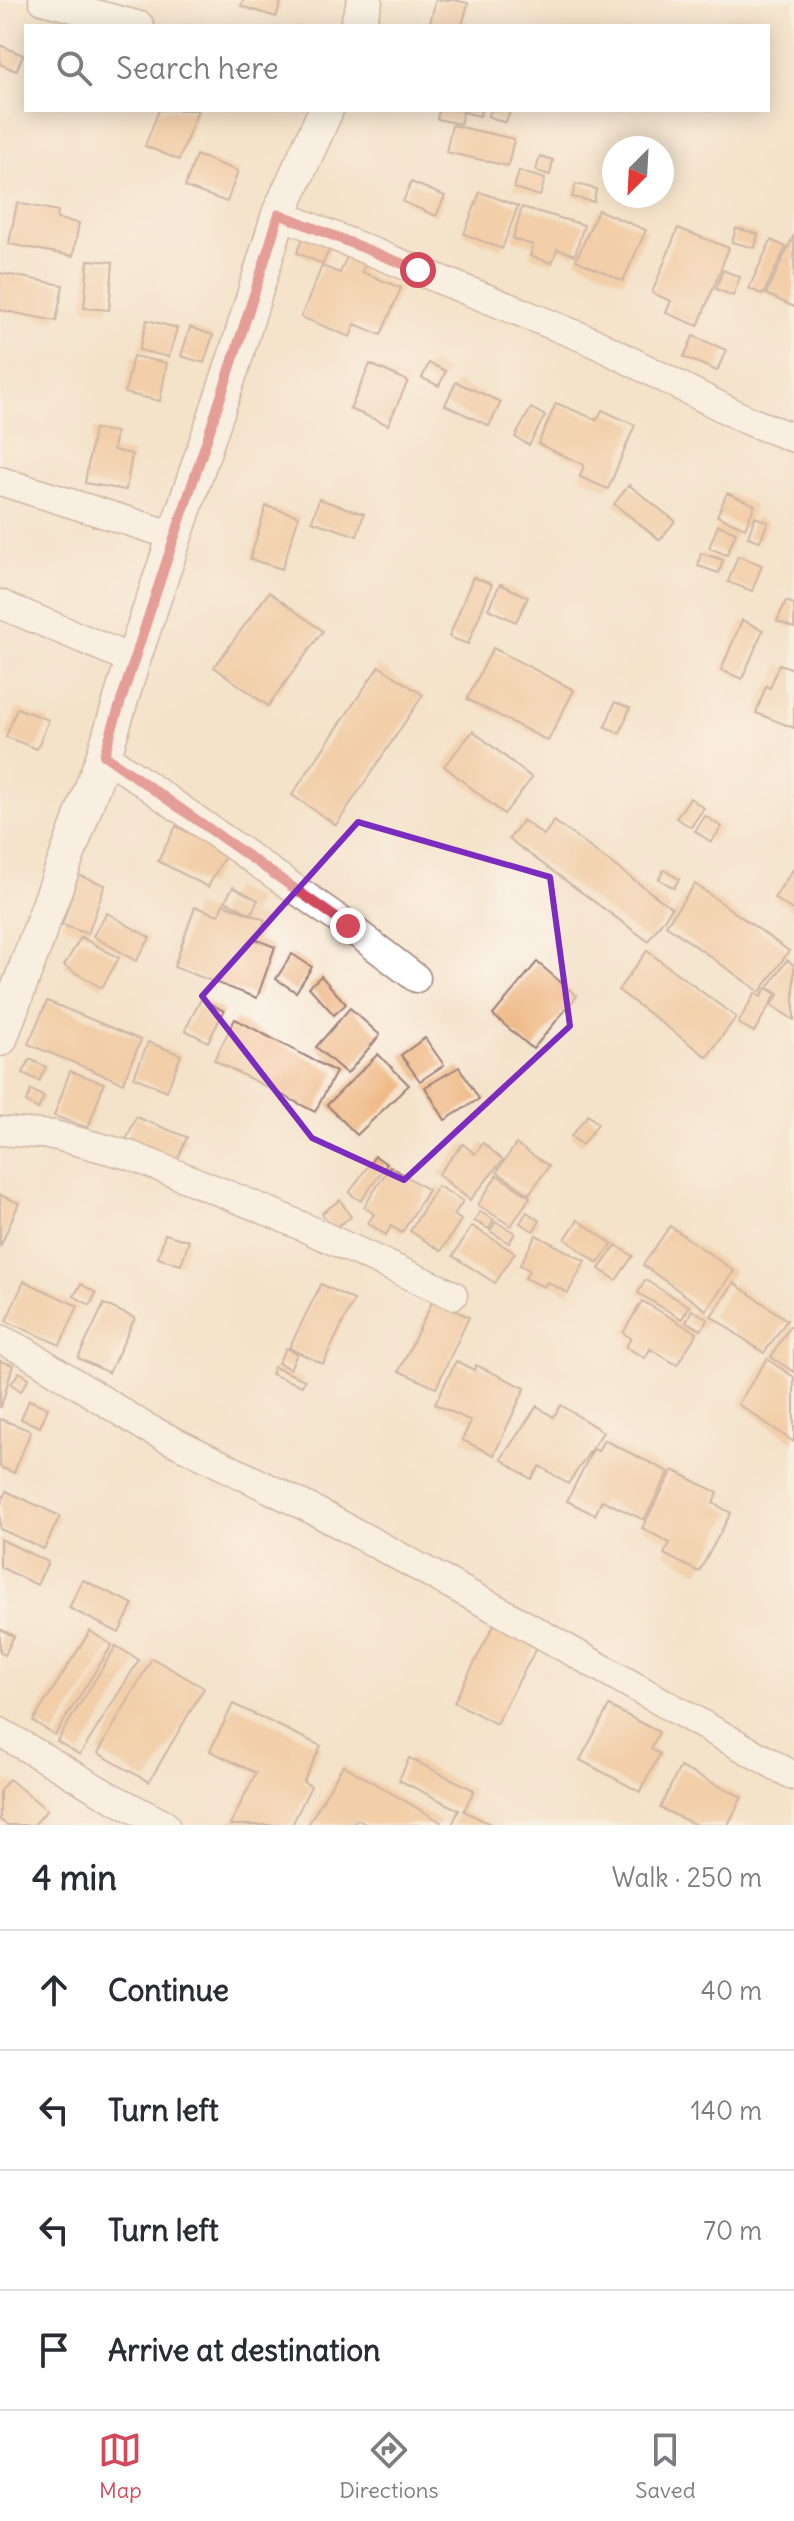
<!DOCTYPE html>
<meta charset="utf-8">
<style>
body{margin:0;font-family:Delius,sans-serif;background:#f7f7f7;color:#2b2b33}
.compass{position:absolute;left:602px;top:136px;width:72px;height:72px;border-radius:50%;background:#fff;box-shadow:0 4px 20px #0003;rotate:204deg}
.stop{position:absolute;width:24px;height:24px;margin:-18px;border:6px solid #d1495b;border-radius:50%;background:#fff}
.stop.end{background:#d1495b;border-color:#fff;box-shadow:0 2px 8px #0008}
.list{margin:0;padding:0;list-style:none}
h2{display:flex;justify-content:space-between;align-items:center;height:104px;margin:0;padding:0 32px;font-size:34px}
h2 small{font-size:26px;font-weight:400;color:#7c7c81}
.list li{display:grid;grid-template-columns:52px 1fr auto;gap:24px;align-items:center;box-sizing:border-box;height:120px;padding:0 32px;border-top:2px solid #e1e1e2}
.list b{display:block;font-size:30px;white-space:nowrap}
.list em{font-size:26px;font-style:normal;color:#7c7c81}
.icon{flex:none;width:44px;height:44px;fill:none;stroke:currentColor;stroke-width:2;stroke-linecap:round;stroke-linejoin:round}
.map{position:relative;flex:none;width:794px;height:1825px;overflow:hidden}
.search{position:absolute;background:#fff;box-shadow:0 4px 20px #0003;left:24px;right:24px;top:24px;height:88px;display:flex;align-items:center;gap:20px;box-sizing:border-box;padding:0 28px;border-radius:0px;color:#7c7c81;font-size:30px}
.sheet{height:584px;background:#fff}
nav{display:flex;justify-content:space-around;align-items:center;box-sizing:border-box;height:112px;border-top:2px solid #e1e1e2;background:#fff;font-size:22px;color:#7c7c81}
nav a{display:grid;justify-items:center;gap:4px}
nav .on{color:#d1495b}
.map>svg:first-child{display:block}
.building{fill:#efb783}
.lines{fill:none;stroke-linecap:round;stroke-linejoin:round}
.minor-casing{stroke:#9f807a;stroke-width:31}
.tertiary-casing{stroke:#9f807a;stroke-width:37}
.minor{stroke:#fff;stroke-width:28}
.tertiary{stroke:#fff;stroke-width:34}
.route{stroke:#d1495b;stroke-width:10}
.marked{fill:none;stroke:#7b2cbf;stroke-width:6;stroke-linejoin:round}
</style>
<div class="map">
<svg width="794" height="1825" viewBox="0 0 794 1825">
<rect width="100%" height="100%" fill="#fff"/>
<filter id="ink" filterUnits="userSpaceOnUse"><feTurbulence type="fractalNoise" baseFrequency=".0125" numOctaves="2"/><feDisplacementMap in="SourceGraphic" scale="16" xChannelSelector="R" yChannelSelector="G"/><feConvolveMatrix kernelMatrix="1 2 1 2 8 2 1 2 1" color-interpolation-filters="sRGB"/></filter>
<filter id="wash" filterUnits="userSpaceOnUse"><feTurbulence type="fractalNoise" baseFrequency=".006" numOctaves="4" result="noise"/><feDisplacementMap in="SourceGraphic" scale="32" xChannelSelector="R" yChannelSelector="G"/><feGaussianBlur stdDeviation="1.8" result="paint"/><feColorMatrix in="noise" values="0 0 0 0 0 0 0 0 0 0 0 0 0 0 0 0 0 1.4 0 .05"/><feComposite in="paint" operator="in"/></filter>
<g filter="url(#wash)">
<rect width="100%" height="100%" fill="#f4e2c9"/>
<g id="blocks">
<g class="building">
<polygon points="243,0 272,0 281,3 276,17 241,6"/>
<polygon points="436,0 454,0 468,3 462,26 429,26"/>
<polygon points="0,45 23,55 16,71 0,64"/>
<polygon points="159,110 198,110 179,160 145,146"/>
<polygon points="439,110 481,110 480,116 463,112 460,124 437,119"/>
<polygon points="491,110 511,110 505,123 488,116"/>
<polygon points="452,125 514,139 508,166 446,152"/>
<polygon points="196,155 238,171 227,202 185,187"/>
<polygon points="540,156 553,160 550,175 536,171"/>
<polygon points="519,171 545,179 540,196 514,188"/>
<polygon points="411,182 445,196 436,216 403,202"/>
<polygon points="576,184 596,189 594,202 572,197"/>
<polygon points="480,192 518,206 502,249 464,234"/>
<polygon points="17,203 58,211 57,219 79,223 73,256 9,244"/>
<polygon points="522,207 584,225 575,255 557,249 552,263 530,256 533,245 513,239"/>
<polygon points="598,210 646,230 623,281 576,260"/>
<polygon points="678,228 729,248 698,326 666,313 671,301 652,293"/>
<polygon points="736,228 758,234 755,248 732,242"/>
<polygon points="304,235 331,246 323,264 297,253"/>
<polygon points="794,235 794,307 766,294"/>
<polygon points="771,240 786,247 763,295 749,288"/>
<polygon points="348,255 366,262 362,272 401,288 381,335 355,324 350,337 301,317 322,266 340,273"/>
<polygon points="88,260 113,262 109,310 84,308"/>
<polygon points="723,270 740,277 733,296 716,289"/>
<polygon points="0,273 63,285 56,321 0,310"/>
<polygon points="147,320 177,328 169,357 139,350"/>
<polygon points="190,327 213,335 204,363 181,356"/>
<polygon points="693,336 726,350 717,371 684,357"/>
<polygon points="133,356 167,363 160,401 125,393"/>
<polygon points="429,363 446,371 439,386 422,378"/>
<polygon points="370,364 408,381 388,425 350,409"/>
<polygon points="456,382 501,402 489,426 445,405"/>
<polygon points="556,403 597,420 602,410 635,425 608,489 580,477 584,465 538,444"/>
<polygon points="531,408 545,416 529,445 515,437"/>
<polygon points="94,429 116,432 113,450 132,454 126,490 85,483"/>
<polygon points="629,485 675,521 660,540 614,504"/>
<polygon points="727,493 755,505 745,528 717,516"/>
<polygon points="319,499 364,514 357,536 312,521"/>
<polygon points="266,506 299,516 282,569 250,559"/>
<polygon points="755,517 768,522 760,541 748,537"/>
<polygon points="718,525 736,532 727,555 709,548"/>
<polygon points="701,553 723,560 719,573 698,566"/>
<polygon points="738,556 762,565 752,591 728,582"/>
<polygon points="473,577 492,584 468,644 449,637"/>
<polygon points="500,584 528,597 516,622 488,609"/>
<polygon points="269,592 323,631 268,706 214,667"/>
<polygon points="786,601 794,604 794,628 777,621"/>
<polygon points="742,620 763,630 742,679 721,670"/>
<polygon points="493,648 574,690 548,741 467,699"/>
<polygon points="779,664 794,669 794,728 756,713 766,686 770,688"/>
<polygon points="379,666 423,695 336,825 292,795"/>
<polygon points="615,702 630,708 620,733 605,727"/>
<polygon points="17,708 49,720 37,749 6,737"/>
<polygon points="473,731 532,778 504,814 444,766"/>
<polygon points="690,798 704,808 691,827 676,818"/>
<polygon points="705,816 722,827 711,842 695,831"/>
<polygon points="523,820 544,835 554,821 672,908 648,941 509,839"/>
<polygon points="176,826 227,852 208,887 158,861"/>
<polygon points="794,868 794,911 774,898"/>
<polygon points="664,870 679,879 674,888 659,879"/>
<polygon points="78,875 105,885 88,934 62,925"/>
<polygon points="695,884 789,951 760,992 666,925"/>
<polygon points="233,887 258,900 251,914 225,901"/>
<polygon points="223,904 265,920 257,940 275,947 257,998 174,967 195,907 219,915"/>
<polygon points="107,913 150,938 136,961 93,936"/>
<polygon points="81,937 119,958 102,988 64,966"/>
<polygon points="647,951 736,1017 707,1057 618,990"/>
<polygon points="292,954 312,967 296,992 276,979"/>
<polygon points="787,960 794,965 794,1020 771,1005 779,994 768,988"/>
<polygon points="537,962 577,996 533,1049 493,1015"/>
<polygon points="321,976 346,1004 334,1015 309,987"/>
<polygon points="766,988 776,994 754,1032 738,1023 755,993 761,997"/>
<polygon points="201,999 224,1011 208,1042 185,1030"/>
<polygon points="47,1001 141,1040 123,1083 28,1044"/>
<polygon points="350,1008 380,1035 347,1074 316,1047"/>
<polygon points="235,1019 336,1072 315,1112 214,1060"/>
<polygon points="425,1038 444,1065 420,1081 401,1055"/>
<polygon points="148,1042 181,1055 167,1091 134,1077"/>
<polygon points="378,1054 409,1085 357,1135 327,1105"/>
<polygon points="30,1059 46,1067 39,1081 23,1073"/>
<polygon points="459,1067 479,1099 445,1120 425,1087"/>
<polygon points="70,1071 104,1083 88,1128 54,1116"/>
<polygon points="31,1090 44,1097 38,1109 26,1102"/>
<polygon points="588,1115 598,1124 582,1145 571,1136"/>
<polygon points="136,1117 187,1137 177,1161 126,1140"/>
<polygon points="483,1143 503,1160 470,1200 438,1174 463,1144 475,1154"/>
<polygon points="516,1144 549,1166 529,1194 497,1172"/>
<polygon points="375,1156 387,1164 361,1201 349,1193"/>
<polygon points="390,1166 428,1190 402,1233 391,1226 386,1235 368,1223 374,1214 364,1207"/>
<polygon points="497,1175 530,1197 511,1226 478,1205"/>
<polygon points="438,1186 463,1201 454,1215 461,1220 441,1251 410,1231"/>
<polygon points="0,1195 19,1203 0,1247"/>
<polygon points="340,1200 351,1217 333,1229 322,1213"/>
<polygon points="480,1212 494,1220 489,1229 474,1221"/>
<polygon points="527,1212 540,1221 533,1231 520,1223"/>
<polygon points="578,1220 612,1244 598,1263 565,1239"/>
<polygon points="496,1222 515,1233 509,1243 490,1231"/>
<polygon points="472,1226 515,1253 495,1283 453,1256"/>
<polygon points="670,1226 734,1271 706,1310 643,1265"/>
<polygon points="165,1234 189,1241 181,1265 158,1258"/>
<polygon points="536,1235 585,1261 568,1293 547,1282 544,1287 525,1278 529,1270 520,1265"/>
<polygon points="616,1245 633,1256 616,1280 599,1269"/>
<polygon points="645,1280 689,1306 682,1319 638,1293"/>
<polygon points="24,1281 78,1306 60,1345 6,1321"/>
<polygon points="734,1283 787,1320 764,1353 711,1316"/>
<polygon points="81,1284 96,1293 90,1305 74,1296"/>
<polygon points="321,1284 354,1300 323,1364 289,1348"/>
<polygon points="433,1300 469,1317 436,1388 399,1371"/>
<polygon points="642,1301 697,1333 677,1365 650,1349 645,1358 626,1347 631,1338 623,1333"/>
<polygon points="104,1304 135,1318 109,1373 78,1358"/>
<polygon points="692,1310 708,1319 701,1330 686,1322"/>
<polygon points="790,1326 794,1328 794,1372 771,1357"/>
<polygon points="286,1348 297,1354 290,1369 278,1363"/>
<polygon points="767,1359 794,1377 794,1442 738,1404"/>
<polygon points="0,1361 13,1365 1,1407 0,1407"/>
<polygon points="456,1361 474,1370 476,1365 525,1388 494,1455 462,1440 471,1421 435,1404"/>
<polygon points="274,1367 305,1380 302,1386 271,1374"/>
<polygon points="19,1372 29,1378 21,1391 11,1384"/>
<polygon points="29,1400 48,1408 40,1427 21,1419"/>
<polygon points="561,1405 603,1432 568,1484 540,1466 531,1479 501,1459 537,1406 553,1417"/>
<polygon points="0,1419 31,1431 14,1473 0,1467"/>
<polygon points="604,1440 669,1472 644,1520 602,1500 595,1515 567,1501 593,1449 598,1451"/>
<polygon points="673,1470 718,1493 713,1503 731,1513 699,1572 664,1554 670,1543 642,1528"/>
<polygon points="6,1491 60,1516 44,1549 0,1529 0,1506"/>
<polygon points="0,1539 48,1562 37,1585 0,1567"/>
<polygon points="83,1580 133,1604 119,1633 69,1608"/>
<polygon points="496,1621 539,1643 496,1724 454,1702"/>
<polygon points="0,1629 14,1636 5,1655 0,1652"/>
<polygon points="90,1631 112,1645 55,1735 33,1721"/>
<polygon points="116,1646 139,1660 80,1755 57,1741"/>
<polygon points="152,1658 204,1688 149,1782 98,1753"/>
<polygon points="233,1704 321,1746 303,1782 311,1786 292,1825 230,1825 256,1773 210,1751"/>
<polygon points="609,1706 659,1732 651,1749 660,1754 640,1792 580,1760"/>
<polygon points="409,1758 474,1790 464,1811 492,1825 452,1825 459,1810 399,1780"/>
<polygon points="343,1765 441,1822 439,1825 367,1825 357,1819 353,1825 308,1825"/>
<polygon points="680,1767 742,1797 728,1825 696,1825 660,1808"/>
<polygon points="9,1779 47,1810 34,1825 7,1825 0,1820 0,1790"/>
</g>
</g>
</g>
<g filter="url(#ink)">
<use href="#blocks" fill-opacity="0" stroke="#9f807a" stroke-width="2"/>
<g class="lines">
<g class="minor-casing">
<g id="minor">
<polyline points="43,0 140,26"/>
<polyline points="279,214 589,340 749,421 794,438"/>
<polyline points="0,481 175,536"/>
<polyline points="0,604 133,660"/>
<polyline points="104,755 348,926 416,978"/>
<polyline points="0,1131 54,1135 132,1156 275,1214 453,1295"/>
<polyline points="0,1339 26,1352 145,1427 317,1512 500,1611 794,1776"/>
<polyline points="0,1732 109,1796 165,1825"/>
</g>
</g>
<g class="tertiary-casing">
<g id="tertiary">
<polyline points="357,26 365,0"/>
<polyline points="0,1039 104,755 133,660 235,358 279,214 326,110"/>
</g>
</g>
<use href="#minor" class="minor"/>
<use href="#tertiary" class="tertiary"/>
</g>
</g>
<g class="lines" filter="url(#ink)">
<path class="route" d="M348,926l-244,-171c56,-181 120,-359 175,-541l139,56"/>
</g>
<path d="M0 0H794V1825H0ZM358,822l192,55 20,149 -166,154 -92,-42 -110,-142z" fill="#f4e2c9" fill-opacity=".55" fill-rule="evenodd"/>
<path class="marked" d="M358,822l192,55 20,149 -166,154 -92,-42 -110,-142z"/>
</svg>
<svg class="compass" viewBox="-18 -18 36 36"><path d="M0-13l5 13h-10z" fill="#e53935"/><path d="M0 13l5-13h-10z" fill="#7c7c81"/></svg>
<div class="stop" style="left:418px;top:270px"></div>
<div class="stop end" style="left:348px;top:926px"></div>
<div class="search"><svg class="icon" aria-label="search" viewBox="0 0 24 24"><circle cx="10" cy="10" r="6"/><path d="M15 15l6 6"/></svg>Search here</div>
</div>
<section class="sheet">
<h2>4 min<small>Walk · 250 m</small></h2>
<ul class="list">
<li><svg class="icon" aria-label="ahead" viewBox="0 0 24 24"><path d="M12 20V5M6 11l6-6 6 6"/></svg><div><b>Continue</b></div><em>40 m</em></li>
<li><svg class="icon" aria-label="left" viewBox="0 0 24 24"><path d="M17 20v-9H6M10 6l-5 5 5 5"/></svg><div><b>Turn left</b></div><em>140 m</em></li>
<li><svg class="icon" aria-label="left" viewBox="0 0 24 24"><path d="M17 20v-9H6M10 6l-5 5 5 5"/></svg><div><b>Turn left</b></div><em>70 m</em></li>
<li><svg class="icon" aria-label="arrive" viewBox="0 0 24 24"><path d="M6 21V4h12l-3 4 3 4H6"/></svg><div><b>Arrive at destination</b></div></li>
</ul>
</section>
<nav>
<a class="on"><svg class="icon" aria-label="map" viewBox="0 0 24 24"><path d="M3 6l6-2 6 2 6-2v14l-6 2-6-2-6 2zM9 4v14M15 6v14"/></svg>Map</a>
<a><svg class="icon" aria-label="directions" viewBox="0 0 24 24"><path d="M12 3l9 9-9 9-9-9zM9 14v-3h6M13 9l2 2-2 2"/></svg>Directions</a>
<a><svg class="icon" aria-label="saved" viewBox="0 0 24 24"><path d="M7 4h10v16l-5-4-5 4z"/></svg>Saved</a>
</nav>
